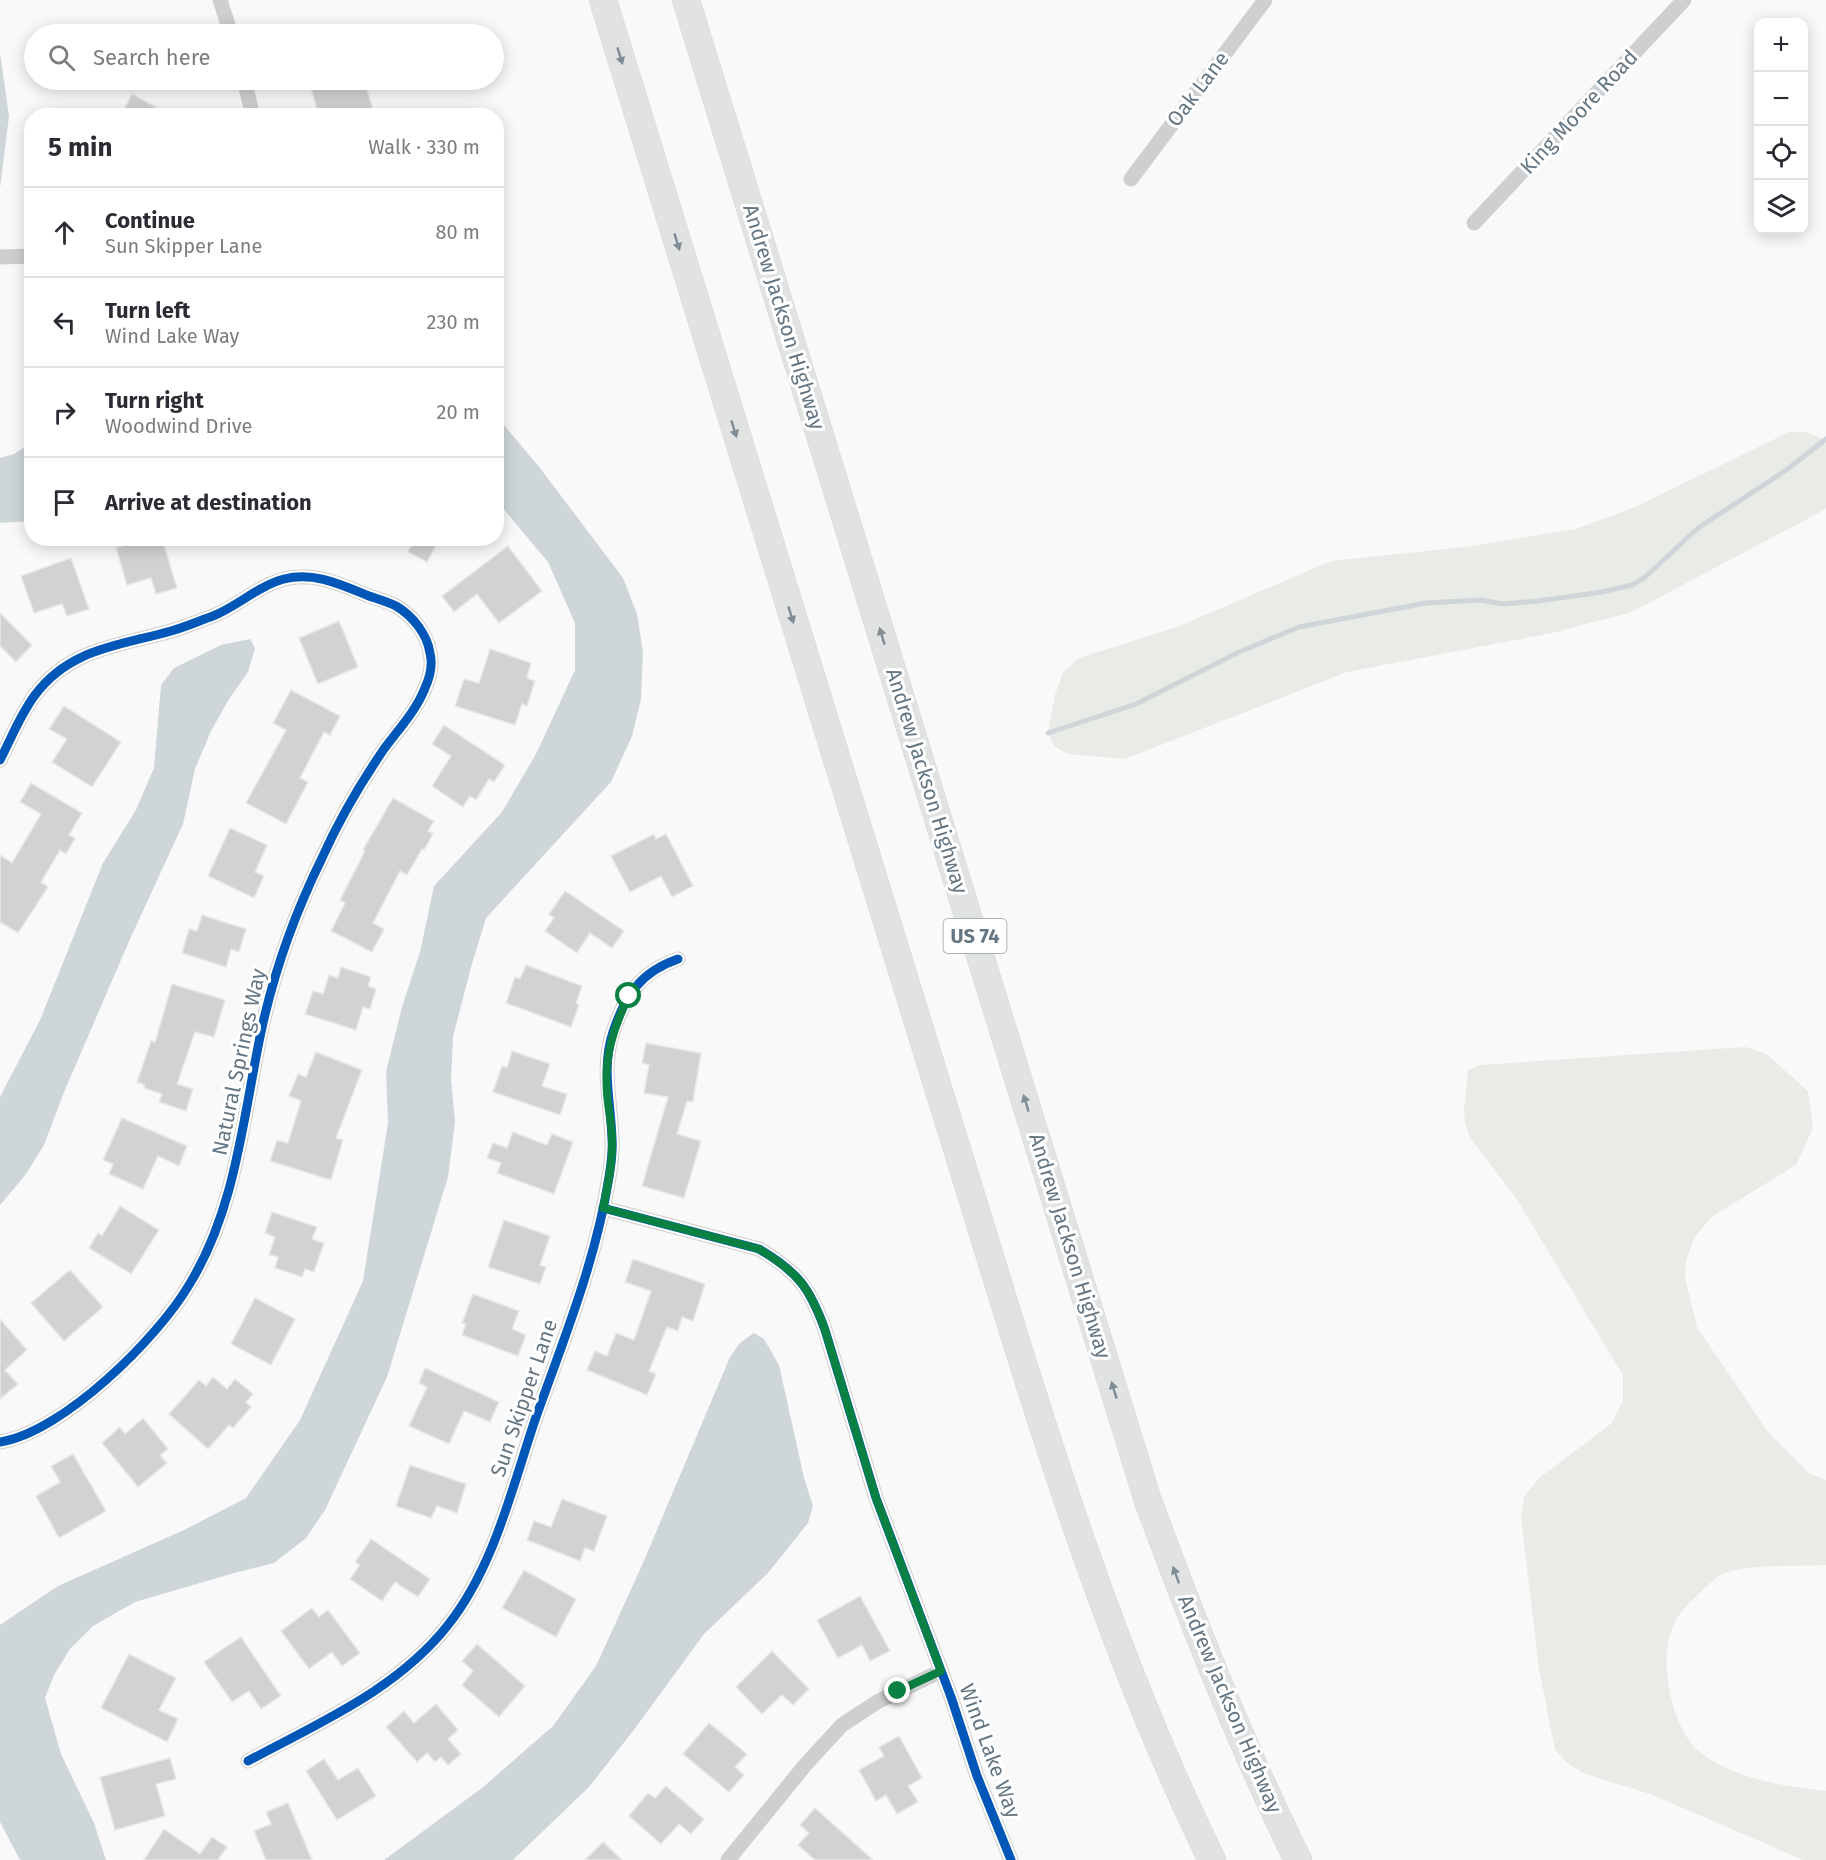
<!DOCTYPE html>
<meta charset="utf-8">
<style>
body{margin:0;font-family:"Fira Sans",sans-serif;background:#f7f7f7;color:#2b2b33}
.controls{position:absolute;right:18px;top:18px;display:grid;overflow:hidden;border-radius:12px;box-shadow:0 3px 15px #0003}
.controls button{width:54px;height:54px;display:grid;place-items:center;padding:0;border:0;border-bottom:2px solid #e1e1e2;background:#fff;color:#2b2b33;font:30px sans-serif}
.stop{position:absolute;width:18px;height:18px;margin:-14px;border:4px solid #0b8043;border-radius:50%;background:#fff}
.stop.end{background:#0b8043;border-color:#fff;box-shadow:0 2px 6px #0008}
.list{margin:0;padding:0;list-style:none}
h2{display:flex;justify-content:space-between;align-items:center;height:78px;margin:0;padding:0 24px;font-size:26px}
h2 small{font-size:20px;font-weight:400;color:#7c7c81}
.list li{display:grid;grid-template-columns:39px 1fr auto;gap:18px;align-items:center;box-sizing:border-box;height:90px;padding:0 24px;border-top:2px solid #e1e1e2}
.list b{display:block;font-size:22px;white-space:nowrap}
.list p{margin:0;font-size:20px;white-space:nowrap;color:#7c7c81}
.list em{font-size:20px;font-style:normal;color:#7c7c81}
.icon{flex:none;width:33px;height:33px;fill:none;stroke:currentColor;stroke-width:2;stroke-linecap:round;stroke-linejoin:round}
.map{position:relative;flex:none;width:1826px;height:1860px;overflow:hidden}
.search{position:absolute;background:#fff;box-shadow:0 3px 15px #0003;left:24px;top:24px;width:480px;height:66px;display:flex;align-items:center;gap:15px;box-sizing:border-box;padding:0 21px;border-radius:33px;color:#7c7c81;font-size:22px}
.panel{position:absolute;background:#fff;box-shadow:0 3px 15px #0003;left:24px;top:108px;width:480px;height:438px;border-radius:24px}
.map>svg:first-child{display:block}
.green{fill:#e8ebe6}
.water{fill:#ced6d9}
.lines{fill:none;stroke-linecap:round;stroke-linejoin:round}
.stream{stroke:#ced6d9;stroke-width:5}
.building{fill:#d0d2d3;stroke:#e8e8e8;stroke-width:1.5}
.motorway-casing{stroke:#d5d6d6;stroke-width:28}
.minor{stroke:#cecfd0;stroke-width:15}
.motorway{stroke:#e1e2e2;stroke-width:27}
.cycleway-casing{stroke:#fff;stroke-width:13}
.cycleway{stroke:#0057b8;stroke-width:9}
.oneway{fill:#7e8c96}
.route{stroke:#0b8043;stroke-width:8}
.labels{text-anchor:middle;stroke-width:6;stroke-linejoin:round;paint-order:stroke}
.shield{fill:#fff;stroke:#939fa8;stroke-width:1.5}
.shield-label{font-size:20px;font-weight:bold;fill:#657683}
.street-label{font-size:21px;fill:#657683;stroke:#fff}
</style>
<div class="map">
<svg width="1826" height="1860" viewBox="0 0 1826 1860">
<rect width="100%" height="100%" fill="#f9f9f9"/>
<g class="green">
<polygon points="1789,432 1805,432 1826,440 1826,508 1822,511 1632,612 1552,633 1347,672 1125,759 1067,754 1054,746 1048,733 1055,695 1063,672 1079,658 1177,627 1331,561 1465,547 1576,529 1633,508"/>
<path d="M1745,1047l20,6 43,38 5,37 -17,37 -83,51 -18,20 -9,24 -1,18 12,49 70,104 43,43 16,6v85c-30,2 -77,-2 -104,9 -6,3 -12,10 -17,14 -13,12 -25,22 -32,38 -15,34 -2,104 28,127 36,27 83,33 125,38v69h-23l-150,-65 -70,-22 -16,-10 -12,-13 -16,-81 -18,-151 3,-21 15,-19 73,-55 11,-23v-25l-107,-177 -47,-62 -4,-13 -1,-12 4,-41 12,-5z"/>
</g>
<g class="water">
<polygon points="0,53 9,116 0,188"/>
<polygon points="497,421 503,424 540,468 623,578 637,614 643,652 641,699 632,736 611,782 486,918 471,967 453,1037 451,1080 455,1122 448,1177 387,1377 325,1510 306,1538 274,1563 234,1573 135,1602 93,1626 70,1649 54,1675 45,1698 61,1754 94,1823 106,1860 20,1860 0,1822 0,1625 58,1586 184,1530 246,1498 300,1420 363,1281 388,1123 386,1072 402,1007 420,952 434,886 502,812 536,754 575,670 575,623 548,562 497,501"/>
<polygon points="31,443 31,521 0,523 0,458 14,454"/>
<polygon points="250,639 255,648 248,672 229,699 211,731 195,769 183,824 130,939 64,1092 44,1145 26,1174 0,1205 0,1097 40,1020 103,863 136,810 154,768 161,685 174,668 221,645"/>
<polygon points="754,1333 764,1339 779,1365 804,1478 813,1506 808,1523 768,1573 704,1634 633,1731 589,1787 513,1860 384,1860 482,1788 553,1726 596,1666 643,1563 730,1357 740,1343"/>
</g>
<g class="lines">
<polyline class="stream" points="1048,733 1136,704 1239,652 1299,627 1426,603 1481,600 1503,604 1538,601 1602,592 1632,585 1644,578 1698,528 1785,471 1826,439"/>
</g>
<g class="building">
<polygon points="328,80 364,80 375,116 319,116 310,85"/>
<polygon points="132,94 172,116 121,116"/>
<polygon points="132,538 162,538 177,588 156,594 151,578 127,585 116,548 133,542"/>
<polygon points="415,538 440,538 427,562 408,552"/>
<polygon points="508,546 542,591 499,623 477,594 454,612 442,596"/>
<polygon points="71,558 89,609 67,616 62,604 34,613 21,576"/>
<polygon points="0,613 32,645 16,662 0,646"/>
<polygon points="339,621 358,667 318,684 299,638"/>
<polygon points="490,649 531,663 527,678 535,681 527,706 522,704 515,725 455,706 464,679 479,683"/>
<polygon points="291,690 340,716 330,735 324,732 300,778 308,782 286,824 246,803 286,730 273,723"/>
<polygon points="64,706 121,742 92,787 52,762 67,739 49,729"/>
<polygon points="444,725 505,765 494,782 489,779 476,800 470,796 463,807 432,786 451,756 432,744"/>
<polygon points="31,783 82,813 69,835 75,838 66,854 60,850 41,882 48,887 18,933 0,922 0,855 12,863 41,814 20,802"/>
<polygon points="393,798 434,821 428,831 433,834 424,850 422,849 407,875 400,871 373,923 384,929 372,952 331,931 345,903 340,900 365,851 363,850"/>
<polygon points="230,828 267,845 255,872 264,876 254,898 208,876"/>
<polygon points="654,834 656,839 666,834 693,886 672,897 661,876 630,892 611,856"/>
<polygon points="565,891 624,931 612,948 590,933 577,953 545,931 554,918 549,914"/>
<polygon points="202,915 246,929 239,952 231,949 226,967 182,953 189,929 197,931"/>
<polygon points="526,965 582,986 576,1003 579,1005 571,1027 506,1003 515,977 520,979"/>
<polygon points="341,967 371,977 368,986 376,989 370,1009 363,1007 356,1030 305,1014 313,991 323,994 329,975 338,978"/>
<polygon points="172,984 225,1000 214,1037 195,1032 177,1084 193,1089 186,1111 159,1102 162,1094 144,1088 145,1085 137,1082 151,1041 155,1042"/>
<polygon points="646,1043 701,1053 693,1102 687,1101 677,1134 701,1141 684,1198 642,1186 668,1097 644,1093 649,1065 642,1063"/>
<polygon points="512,1051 550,1064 542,1086 567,1094 560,1115 493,1092 502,1066 507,1068"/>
<polygon points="316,1052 362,1070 336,1138 343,1140 331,1180 270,1161 277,1140 288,1143 301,1101 289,1096 298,1074 306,1077"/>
<polygon points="122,1118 187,1146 179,1166 158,1156 143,1189 109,1174 113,1164 103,1160"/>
<polygon points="513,1132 547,1145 552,1134 573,1142 554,1194 497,1173 501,1163 487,1158 493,1143 507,1148"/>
<polygon points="120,1206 159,1230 131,1274 89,1248 98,1233 102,1236"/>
<polygon points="272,1212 317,1227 312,1239 324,1243 314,1272 305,1269 302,1277 275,1268 278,1257 269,1255 275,1237 265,1233"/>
<polygon points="504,1220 550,1236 540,1265 546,1267 540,1284 488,1267"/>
<polygon points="633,1259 705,1284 693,1321 682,1317 678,1331 667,1327 649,1371 656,1374 647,1395 587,1370 595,1351 607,1356 616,1333 634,1340 651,1291 625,1282"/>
<polygon points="70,1270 103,1307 64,1341 31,1303"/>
<polygon points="473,1294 519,1311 512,1329 526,1335 518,1356 462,1335 466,1324 462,1323"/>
<polygon points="255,1298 295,1319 271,1365 231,1344"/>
<polygon points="0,1319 27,1350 5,1370 18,1384 0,1399"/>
<polygon points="425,1368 499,1402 490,1422 464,1411 449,1444 409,1426 427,1387 419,1383"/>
<polygon points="213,1377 227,1389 235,1379 253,1394 246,1402 251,1407 233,1428 229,1425 208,1449 169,1414 199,1380 206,1386"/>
<polygon points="143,1418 168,1449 160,1455 167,1463 138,1487 102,1443 120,1427 125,1434"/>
<polygon points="73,1454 106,1511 59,1538 36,1496 60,1482 51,1466"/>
<polygon points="410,1465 466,1484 457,1513 437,1506 431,1518 396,1506"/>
<polygon points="562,1499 607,1516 594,1551 585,1548 580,1561 527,1540 534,1521 551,1527"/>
<polygon points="371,1539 430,1579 418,1597 395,1582 382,1601 350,1579 360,1565 355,1562"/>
<polygon points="524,1570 576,1599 556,1637 502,1608"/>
<polygon points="860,1596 890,1651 870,1661 862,1645 838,1658 817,1620"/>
<polygon points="312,1608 319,1617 328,1610 360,1653 342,1666 332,1652 309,1669 281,1631"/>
<polygon points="241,1637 281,1696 261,1709 249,1691 232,1702 204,1662"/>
<polygon points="477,1644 525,1686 499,1717 462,1685 473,1671 462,1661"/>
<polygon points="772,1651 809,1689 793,1705 782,1695 762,1714 736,1687"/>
<polygon points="129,1654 176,1678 159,1710 178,1719 167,1742 101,1708"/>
<polygon points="436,1704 458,1730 448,1739 461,1754 448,1765 441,1757 435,1762 427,1753 417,1762 386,1727 404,1711 414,1723"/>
<polygon points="709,1723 747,1754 735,1767 744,1775 729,1792 683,1754"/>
<polygon points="899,1736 922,1778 908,1786 918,1802 897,1814 886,1795 876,1801 859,1770 884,1756 879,1747"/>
<polygon points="170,1758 176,1779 156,1784 165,1816 115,1830 100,1777"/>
<polygon points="324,1759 338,1780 358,1768 376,1796 337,1820 306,1771"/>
<polygon points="666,1786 704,1819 691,1834 679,1824 661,1844 629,1816 648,1793 655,1798"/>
<polygon points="288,1803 312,1860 266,1860 254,1831 271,1824 266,1812"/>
<polygon points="815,1808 873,1860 815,1860 798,1845 809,1833 800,1825"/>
<polygon points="164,1829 200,1854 212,1837 227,1847 218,1860 144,1860"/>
<polygon points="603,1842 622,1860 585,1860"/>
</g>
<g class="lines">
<g class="motorway-casing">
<g id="motorway">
<path d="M603,0c112,364 223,728 336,1091 81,258 153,525 273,769"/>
<path d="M686,0l462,1501c45,121 92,242 150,359"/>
</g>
</g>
<g class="minor">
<polyline points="220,0 231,34"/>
<polyline points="244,80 253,116"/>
<polyline points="1131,179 1265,0"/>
<polyline points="1474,223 1684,0"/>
<polyline points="0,257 32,256"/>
<path d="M0,760c11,-21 20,-45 35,-65 35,-47 84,-49 136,-64 14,-4 28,-10 42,-15 25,-10 45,-30 71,-37 30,-8 58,6 85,17 9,3 19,6 27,10 17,10 31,28 34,47 3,12 0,24 -5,35 -9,23 -27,42 -41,61 -24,35 -45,71 -62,109 -27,55 -48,113 -61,174 -18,85 -25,177 -72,253 -32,54 -126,147 -189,157"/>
<path d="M603,1208l156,41c39,23 51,39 66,81l51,168 75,199 26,79 34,84"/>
<path d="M248,1761c70,-38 149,-71 200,-136 46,-58 64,-137 87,-205 28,-79 61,-159 74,-243 2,-12 4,-25 3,-38 -1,-36 -11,-72 1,-107 12,-36 27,-60 65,-73"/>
<polyline points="728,1860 806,1764 842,1725 877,1702 941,1671"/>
</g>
<use href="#motorway" class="motorway"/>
<g class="cycleway-casing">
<g id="cycleway">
<path d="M0,760c11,-21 20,-45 35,-65 35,-47 84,-49 136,-64 14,-4 28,-10 42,-15 25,-10 45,-30 71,-37 30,-8 58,6 85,17 9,3 19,6 27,10 17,10 31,28 34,47 3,12 0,24 -5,35 -9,23 -27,42 -41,61 -24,35 -45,71 -62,109 -27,55 -48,113 -61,174 -18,85 -25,177 -72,253 -32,54 -126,147 -189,157"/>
<path d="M603,1208l156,41c39,23 51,39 66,81l51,168 75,199 26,79 34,84"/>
<path d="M248,1761c70,-38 149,-71 200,-136 46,-58 64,-137 87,-205 28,-79 61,-159 74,-243 2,-12 4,-25 3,-38 -1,-36 -11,-72 1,-107 12,-36 27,-60 65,-73"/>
</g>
</g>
<use href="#cycleway" class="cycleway"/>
</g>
<defs><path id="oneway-solid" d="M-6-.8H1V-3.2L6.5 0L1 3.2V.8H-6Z" transform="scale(1.5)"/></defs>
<g class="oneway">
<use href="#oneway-solid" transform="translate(620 56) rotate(73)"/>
<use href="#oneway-solid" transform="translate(677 242) rotate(73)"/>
<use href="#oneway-solid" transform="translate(734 429) rotate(73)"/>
<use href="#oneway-solid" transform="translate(791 615) rotate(73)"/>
<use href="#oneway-solid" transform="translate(882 636) rotate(-107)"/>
<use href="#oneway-solid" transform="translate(1026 1103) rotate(-107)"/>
<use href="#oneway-solid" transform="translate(1114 1390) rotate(-107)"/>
<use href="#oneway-solid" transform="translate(1176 1575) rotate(-110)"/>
</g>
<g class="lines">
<path class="route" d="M629,996c-16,32 -25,62 -22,97 1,16 5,31 5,46 1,23 -4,46 -9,69l156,41c39,23 51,39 66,81l51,168 65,173 -43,20"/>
</g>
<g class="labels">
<rect class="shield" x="943.5" y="919" width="63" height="34" rx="4.5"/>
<g class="shield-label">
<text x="975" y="943">US 74</text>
</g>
<g class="street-label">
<text transform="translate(1198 89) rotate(-53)" y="7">Oak Lane</text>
<text transform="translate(1579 112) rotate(-47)" y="7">King Moore Road</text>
<text transform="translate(784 317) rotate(73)" y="7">Andrew Jackson Highway</text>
<text transform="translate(927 781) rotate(73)" y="7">Andrew Jackson Highway</text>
<text transform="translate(239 1062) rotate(-78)" y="7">Natural Springs Way</text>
<text transform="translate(1070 1246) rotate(73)" y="7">Andrew Jackson Highway</text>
<text transform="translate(524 1398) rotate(-71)" y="7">Sun Skipper Lane</text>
<text transform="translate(1230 1704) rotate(67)" y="7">Andrew Jackson Highway</text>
<text transform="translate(990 1751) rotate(70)" y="7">Wind Lake Way</text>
</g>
</g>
</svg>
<div class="controls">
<button>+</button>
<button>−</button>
<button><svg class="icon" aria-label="locate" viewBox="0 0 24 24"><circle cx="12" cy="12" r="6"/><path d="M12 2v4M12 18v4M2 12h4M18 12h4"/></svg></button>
<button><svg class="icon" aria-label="layers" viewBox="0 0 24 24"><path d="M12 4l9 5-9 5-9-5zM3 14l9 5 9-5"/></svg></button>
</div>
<div class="stop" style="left:629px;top:996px"></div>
<div class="stop end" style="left:898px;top:1691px"></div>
<div class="search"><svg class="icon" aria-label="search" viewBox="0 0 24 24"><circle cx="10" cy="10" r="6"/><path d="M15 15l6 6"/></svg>Search here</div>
<section class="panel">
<h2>5 min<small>Walk · 330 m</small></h2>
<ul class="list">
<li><svg class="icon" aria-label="ahead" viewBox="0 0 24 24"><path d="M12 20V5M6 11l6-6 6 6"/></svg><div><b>Continue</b><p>Sun Skipper Lane</p></div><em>80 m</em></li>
<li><svg class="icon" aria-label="left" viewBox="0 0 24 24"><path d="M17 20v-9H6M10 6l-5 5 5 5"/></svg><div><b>Turn left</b><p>Wind Lake Way</p></div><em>230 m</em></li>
<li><svg class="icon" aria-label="right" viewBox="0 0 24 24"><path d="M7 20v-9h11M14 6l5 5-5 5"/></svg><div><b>Turn right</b><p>Woodwind Drive</p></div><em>20 m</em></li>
<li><svg class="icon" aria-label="arrive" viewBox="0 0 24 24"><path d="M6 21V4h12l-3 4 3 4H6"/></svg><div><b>Arrive at destination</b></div></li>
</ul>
</section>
</div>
